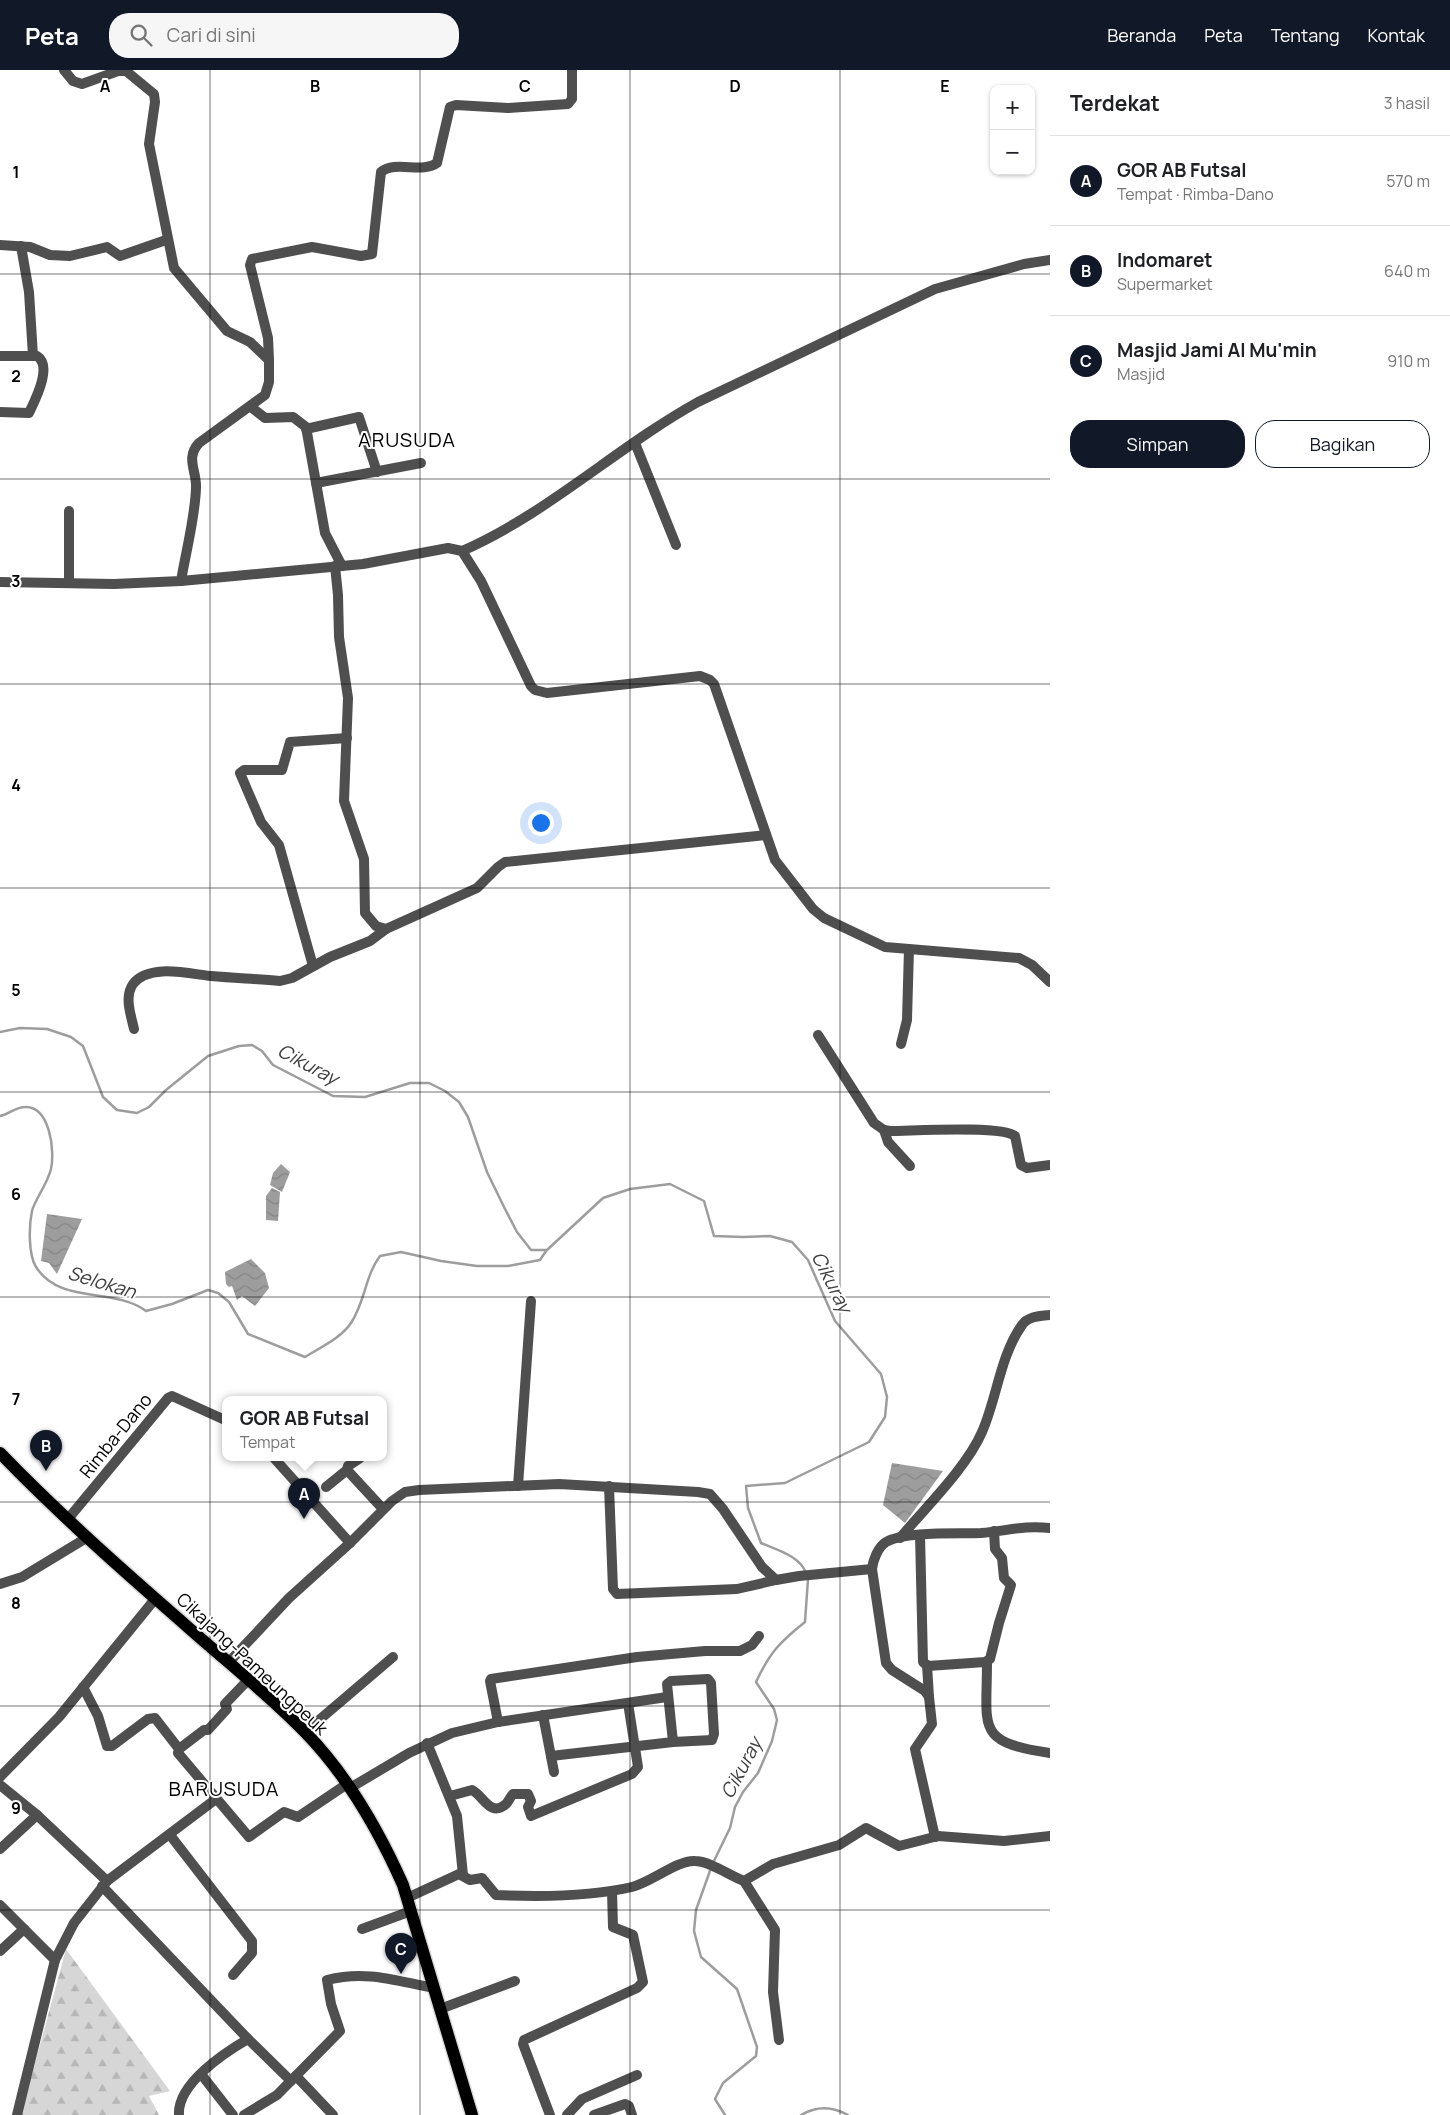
<!DOCTYPE html>
<html lang="id">
<meta charset="utf-8">
<style>
body{margin:0;font-family:Manrope,sans-serif;background:#f6f6f6;color:#202124}
.controls{position:absolute;right:15px;top:15px;display:grid;overflow:hidden;border-radius:10px;box-shadow:0 1px 4px #0004}
.controls button{width:45px;height:45px;display:grid;place-items:center;padding:0;border:0;border-bottom:1px solid #e0e0e0;background:#fff;color:#202124;font:25px sans-serif}
.you{position:absolute;left:540px;top:752px;width:18px;height:18px;margin:-12px;border:4px solid #fff;border-radius:50%;background:#1a73e8;box-shadow:0 0 0 8px #1a73e833}
.badge{display:grid;place-items:center;width:32px;height:32px;border-radius:50%;background:#111827;color:#fff;font-size:16px;font-weight:700}
.pin{position:absolute;translate:-50% -41px;filter:drop-shadow(0 1px 2px #0008)}
.pin::after{content:'';position:absolute;top:26px;width:18px;height:15px;background:inherit;clip-path:polygon(0 0,100% 0,50% 100%)}
.popup{position:absolute;left:222px;top:1326px;width:165px;height:65px;box-sizing:border-box;display:grid;place-content:center;border-radius:10px;background:#fff;filter:drop-shadow(0 1px 4px #0005);font-size:16px;white-space:nowrap;color:#757577}
.popup b{font-size:19px;color:#202124}
.popup::after{content:'';position:absolute;left:50%;top:100%;margin-left:-10px;border:10px solid transparent;border-top-color:#fff}
.list{margin:0;padding:0;list-style:none}
h2{display:flex;justify-content:space-between;align-items:center;height:65px;margin:0;padding:0 20px;font-size:21px}
h2 small{font-size:16px;font-weight:400;color:#757577}
.list li{display:grid;grid-template-columns:32px 1fr auto;gap:15px;align-items:center;box-sizing:border-box;height:90px;padding:0 20px;border-top:1px solid #e0e0e0}
.list b{display:block;font-size:19px;white-space:nowrap}
.list p{margin:0;font-size:16px;white-space:nowrap;color:#757577}
.list em{font-size:16px;font-style:normal;color:#757577}
.actions{display:flex;gap:10px;padding:15px 20px}
.actions a{flex:1;padding:11px 0;border:1px solid #111827;border-radius:20px;text-align:center;font-size:18px;color:#111827}
.actions .main{background:#111827;color:#fff}
.icon{flex:none;width:28px;height:28px;fill:none;stroke:currentColor;stroke-width:2;stroke-linecap:round;stroke-linejoin:round}
.map{position:relative;flex:none;width:1050px;height:2045px;overflow:hidden}
header{display:flex;align-items:center;gap:30px;box-sizing:border-box;height:70px;padding:0 25px;background:#111827;color:#fff}
header strong{font-size:24px}
nav{display:flex;gap:28px;margin-inline-start:auto;font-size:18px}
.search{width:350px;height:45px;background:#f6f6f6;display:flex;align-items:center;gap:12px;box-sizing:border-box;padding:0 18px;border-radius:20px;color:#757577;font-size:19px}
main{display:flex}
aside{flex:1;background:#fff}
.map>svg:first-child{display:block}
.forest{fill:url(#forest-firs)}
.water{fill:url(#water-waves)}
.lines{fill:none;stroke-linecap:round;stroke-linejoin:round}
.stream{stroke:#9d9d9d;stroke-width:2.5}
.primary-casing{stroke:#dbdbdb;stroke-width:15}
.minor{stroke:#4f4f4f;stroke-width:10}
.tertiary{stroke:#4f4f4f;stroke-width:10}
.primary{stroke:#000;stroke-width:12}
.grid{fill:none;stroke:#000;stroke-width:1;stroke-opacity:0.55}
.labels{text-anchor:middle;stroke-width:4;stroke-linejoin:round;paint-order:stroke}
.street-label{font-size:18px;fill:#000;stroke:#fff}
.water-label{font-size:19px;font-style:italic;fill:#3e3e3e;stroke:#fff}
.quarter-label{font-size:20px;letter-spacing:1px;fill:#000;stroke:#fff}
.grid-label{font-size:16px;text-anchor:middle;font-weight:bold;fill:#000;stroke:#fff;stroke-width:4;stroke-linejoin:round;paint-order:stroke}
</style>
<header>
<strong>Peta</strong>
<div class="search"><svg class="icon" aria-label="search" viewBox="0 0 24 24"><circle cx="10" cy="10" r="6"/><path d="M15 15l6 6"/></svg>Cari di sini</div>
<nav><a>Beranda</a><a>Peta</a><a>Tentang</a><a>Kontak</a></nav>
</header>
<main>
<div class="map">
<svg width="1050" height="2045" viewBox="0 0 1050 2045">
<defs>
<pattern id="forest-firs" width="22" height="20" patternUnits="userSpaceOnUse" patternTransform="scale(1.25)"><rect width="22" height="20" fill="#d6d6d6"/><path d="M5 1l3.5 6h-7zM16 11l3.5 6h-7z" fill="#b6b6b6"/></pattern>
<pattern id="water-waves" width="16" height="10" patternUnits="userSpaceOnUse" patternTransform="scale(1.25)"><rect width="16" height="10" fill="#9d9d9d"/><path d="M0 5q4-4 8 0t8 0" fill="none" stroke="#858585"/></pattern>
</defs>
<rect width="100%" height="100%" fill="#fff"/>
<polygon class="forest" points="66,1879 170,2021 149,2026 159,2045 21,2045"/>
<g class="water">
<polygon points="281,1094 290,1102 282,1122 270,1115 273,1103"/>
<polygon points="272,1118 280,1122 278,1151 266,1150 266,1126"/>
<polygon points="47,1144 82,1149 57,1204 49,1193 41,1191"/>
<polygon points="251,1189 265,1203 269,1218 255,1236 242,1226 237,1230 232,1216 229,1217 226,1214 225,1202"/>
<polygon points="892,1393 943,1401 905,1453 883,1435"/>
</g>
<g class="lines">
<g class="stream">
<path d="M0,962l20,-4 27,1 24,8 12,9 20,51 14,13 20,3 12,-6 17,-17 42,-34 31,-10 13,-1 10,6 11,14 60,31 32,1 45,-14h19l16,8 14,11 9,15 19,55 17,35 13,25 14,18h16l56,-52 27,-9 40,-5 34,17 10,35 29,1 27,-1 22,6 16,18 27,61 46,53 6,23 -2,20 -16,25 -84,41 -39,3 2,22 13,35c16,7 39,13 45,30"/>
<path d="M0,1046c9,-2 16,-9 25,-9 25,-1 30,44 26,62 -4,16 -16,30 -19,42 -3,14 -4,43 4,56 24,38 78,20 110,44l26,-7 36,-14 10,3 11,9 19,32 57,23c16,-10 36,-19 46,-34 14,-21 14,-47 29,-67l21,-4 40,9 36,5h31l32,-6 6,-9"/>
<path d="M713,1793l17,-35 5,-21 8,-15 15,-19 14,-32 5,-21 -3,-11 -18,-27c14,-30 24,-40 49,-60l3,-43"/>
<polyline points="711,1798 696,1840 694,1861 701,1887 737,1919 757,1977 756,1986 723,2013 715,2029 725,2045"/>
<path d="M801,2045c15,-9 31,-9 47,0"/>
</g>
<g class="primary-casing">
<path id="primary" d="M0,1383c57,59 119,114 181,168 41,37 85,71 124,111 42,43 74,99 98,153l69,230"/>
</g>
<g class="minor">
<path d="M64,0l9,11 9,3 36,-13h8l28,23 1,8 -6,42 25,124 53,63 23,11 19,18v22l-4,13 -66,48c-14,15 -2,28 -3,45 -1,30 -10,63 -15,93"/>
<polyline points="0,175 30,177 50,185 70,186 107,177 120,186 166,170"/>
<polyline points="21,176 29,222 33,286"/>
<path d="M0,286h37c16,10 -2,44 -8,57l-29,-1"/>
<path d="M269,290l-1,-22 -18,-73 2,-6 60,-12 49,9 11,-2 9,-82c15,-12 41,2 56,-9l13,-56 6,-2 52,3 60,-4 4,-5v-29"/>
<polyline points="251,337 265,348 293,347 306,357 325,463 342,496"/>
<polyline points="306,359 359,347 377,402"/>
<polyline points="635,373 676,475"/>
<polyline points="316,413 421,393"/>
<path d="M462,481c85,-37 155,-104 236,-149l237,-113 89,-25 26,-4"/>
<polyline points="335,496 338,525 339,567 348,628 344,731 364,789 365,843 376,856 386,859"/>
<polyline points="69,513 69,441"/>
<polyline points="313,896 279,775 261,752 240,703 244,700 282,700 290,672 347,668"/>
<path d="M134,959c-3,-14 -10,-32 -1,-45 16,-21 57,-10 78,-8 23,2 46,3 69,5l12,-3 38,-21 40,-16 16,-12 91,-41 21,-21 7,-5 261,-27"/>
<path d="M818,965l56,88 10,7 6,1c22,0 111,-6 125,5l6,29 6,3 23,-3"/>
<polyline points="901,974 907,950 909,879"/>
<polyline points="884,1060 888,1072 910,1096"/>
<polyline points="274,1388 350,1473"/>
<polyline points="360,1388 348,1396 347,1400 383,1439"/>
<polyline points="518,1416 531,1231"/>
<polyline points="609,1416 613,1519 617,1524 737,1519 776,1510"/>
<polyline points="326,1417 347,1400"/>
<polyline points="68,1449 168,1328 172,1326 225,1350"/>
<polyline points="920,1465 923,1592 928,1596 985,1592 990,1589 999,1553 1011,1515 1004,1508 1002,1488 995,1479 994,1461"/>
<path d="M900,1468c25,-30 67,-71 82,-106 15,-34 18,-76 40,-107 6,-9 18,-9 28,-10"/>
<polyline points="229,1592 289,1528 350,1473 392,1431 405,1422 419,1420 559,1414 698,1422 710,1424 723,1439 762,1497 776,1510 799,1506 872,1499"/>
<path d="M987,1592c0,67 -12,80 63,91"/>
<polyline points="927,1595 929,1627"/>
<polyline points="83,1617 98,1646 107,1676 112,1676 148,1649 155,1648 179,1679 178,1683 249,1767 284,1742 298,1747 347,1714"/>
<polyline points="543,1645 554,1702"/>
<polyline points="498,1652 490,1611 491,1609 637,1587 705,1581 740,1581 752,1575 759,1566"/>
<polyline points="305,1662 393,1587"/>
<polyline points="427,1673 457,1746 463,1805"/>
<polyline points="179,1679 204,1660 208,1660 227,1639 225,1634 248,1610"/>
<polyline points="551,1686 673,1672 712,1670 714,1664 711,1613 708,1609 671,1611 667,1614 673,1672"/>
<polyline points="0,1707 59,1647 155,1529"/>
<polyline points="350,1718 409,1683 452,1663 498,1652 667,1627"/>
<path d="M450,1726l22,-6c11,5 18,28 34,14 3,-3 4,-7 7,-10h15l3,7 -3,6 3,9 101,-42 6,-7 -10,-64"/>
<polyline points="170,1765 252,1871 252,1883 233,1905"/>
<path d="M935,1767l-20,-88 17,-25 -3,-27 -4,-6 -33,-21 -6,-7 -14,-94c1,-9 6,-22 14,-27 19,-11 72,-8 95,-9 26,-2 42,-8 69,-5"/>
<polyline points="0,1779 37,1745"/>
<polyline points="107,1811 216,1729"/>
<polyline points="744,1811 775,1860 773,1922 779,1970"/>
<polyline points="102,1816 248,1969 291,2011"/>
<path d="M407,1828l52,-24 11,6 12,-2 14,17c44,2 93,2 136,-8 20,-5 45,-27 63,-26 15,0 35,15 49,20l29,-17 66,-19 27,-17 33,18 39,-10 66,5 46,-5"/>
<polyline points="0,1835 55,1890"/>
<polyline points="362,1859 411,1841"/>
<polyline points="0,1881 24,1859"/>
<polyline points="440,1939 515,1911"/>
<polyline points="201,2004 233,2045"/>
<polyline points="296,2006 333,2045"/>
<path d="M179,2045c-2,-31 45,-62 69,-76"/>
<path d="M244,2045l33,-20 63,-64 -9,-27 -4,-24c40,-10 69,1 107,8"/>
<polyline points="550,2045 523,1974 524,1970 637,1918 643,1912 633,1865 613,1857 612,1821"/>
<polyline points="567,2045 582,2029 637,2005"/>
<polyline points="594,2045 625,2034 629,2036 632,2045"/>
</g>
<g class="tertiary">
<polyline points="0,512 114,514 181,511 363,494 448,478 462,481 481,511 531,616 535,620 547,623 700,606 710,610 714,614 775,790 813,839 824,848 885,877 1019,888 1032,895 1050,912"/>
<polyline points="0,1514 22,1507 88,1467"/>
<polyline points="0,1715 37,1745 107,1811 74,1853 55,1890 17,2045"/>
</g>
<use href="#primary" class="primary"/>
</g>
<path class="grid" d="M210,0v2045M420,0v2045M630,0v2045M840,0v2045M0,204h1050M0,409h1050M0,614h1050M0,818h1050M0,1022h1050M0,1227h1050M0,1432h1050M0,1636h1050M0,1840h1050"/>
<g class="labels">
<g class="street-label">
<text transform="translate(116 1366) rotate(-51)" y="6">Rimba-Dano</text>
<text transform="translate(252 1594) rotate(43)" y="6">Cikajang-Pameungpeuk</text>
</g>
<g class="water-label">
<text transform="translate(308 994) rotate(28)" y="7">Cikuray</text>
<text transform="translate(102 1212) rotate(17)" y="7">Selokan</text>
<text transform="translate(832 1212) rotate(63)" y="7">Cikuray</text>
<text transform="translate(741 1698) rotate(-62)" y="7">Cikuray</text>
</g>
<g class="quarter-label">
<text x="407" y="377">ARUSUDA</text>
<text x="224" y="1726">BARUSUDA</text>
</g>
</g>
<g class="grid-label">
<text x="105" y="22">A</text>
<text x="315" y="22">B</text>
<text x="525" y="22">C</text>
<text x="735" y="22">D</text>
<text x="945" y="22">E</text>
<text x="16" y="108">1</text>
<text x="16" y="312">2</text>
<text x="16" y="517">3</text>
<text x="16" y="721">4</text>
<text x="16" y="926">5</text>
<text x="16" y="1130">6</text>
<text x="16" y="1335">7</text>
<text x="16" y="1539">8</text>
<text x="16" y="1744">9</text>
</g>
</svg>
<div class="controls">
<button>+</button>
<button>−</button>
</div>
<div class="you"></div>
<div class="pin badge" style="left:304px;top:1449px">A</div>
<div class="popup"><b>GOR AB Futsal</b>Tempat</div>
<div class="pin badge" style="left:46px;top:1401px">B</div>
<div class="pin badge" style="left:401px;top:1904px">C</div>
</div>
<aside>
<h2>Terdekat<small>3 hasil</small></h2>
<ul class="list">
<li><span class="badge">A</span><div><b>GOR AB Futsal</b><p>Tempat · Rimba-Dano</p></div><em>570 m</em></li>
<li><span class="badge">B</span><div><b>Indomaret</b><p>Supermarket</p></div><em>640 m</em></li>
<li><span class="badge">C</span><div><b>Masjid Jami Al Mu'min</b><p>Masjid</p></div><em>910 m</em></li>
</ul>
<div class="actions"><a class="main">Simpan</a><a>Bagikan</a></div>
</aside>
</main>
